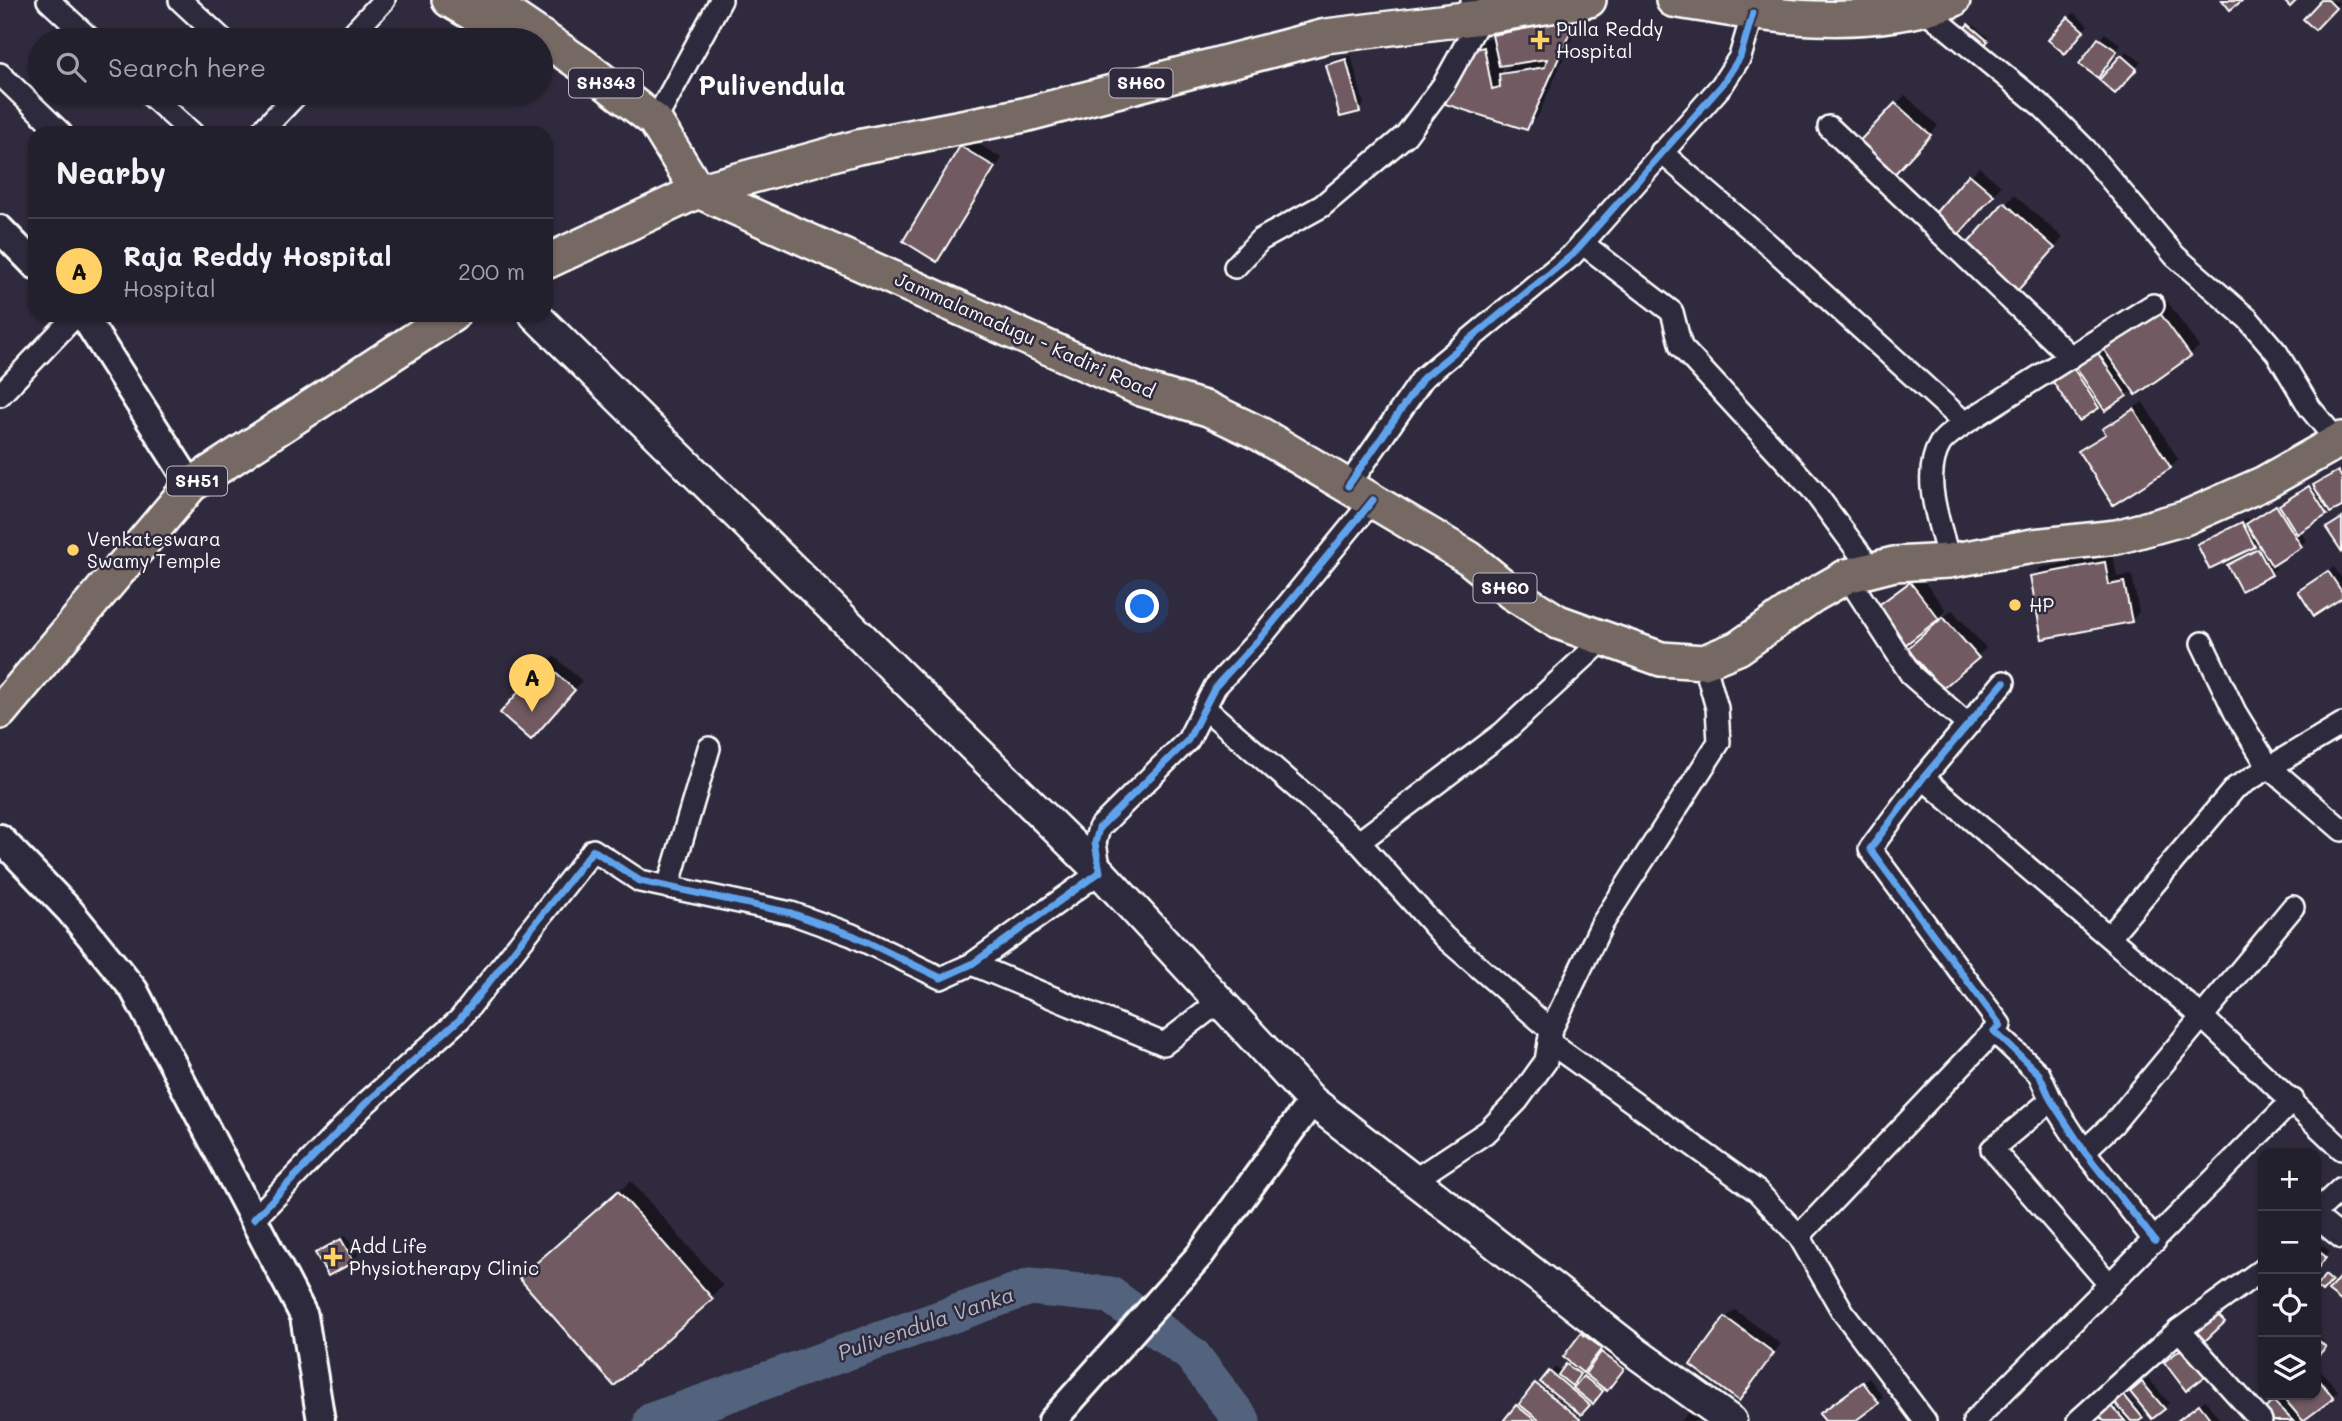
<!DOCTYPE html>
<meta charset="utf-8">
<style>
body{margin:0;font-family:Mali,sans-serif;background:#2b2836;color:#f1f3f6}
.controls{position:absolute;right:21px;bottom:21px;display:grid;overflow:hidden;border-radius:14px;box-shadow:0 2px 5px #0004}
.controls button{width:63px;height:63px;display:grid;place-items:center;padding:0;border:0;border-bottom:2px solid #403e4a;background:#23202e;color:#f1f3f6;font:35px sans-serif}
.you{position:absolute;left:1143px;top:607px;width:24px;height:24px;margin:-18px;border:5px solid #fff;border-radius:50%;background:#1a73e8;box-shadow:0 0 0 10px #1a73e833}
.badge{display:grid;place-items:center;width:46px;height:46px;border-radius:50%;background:#ffd166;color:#111;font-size:23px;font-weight:700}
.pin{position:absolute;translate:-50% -58px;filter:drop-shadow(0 2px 4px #0008)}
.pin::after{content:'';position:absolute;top:37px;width:24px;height:21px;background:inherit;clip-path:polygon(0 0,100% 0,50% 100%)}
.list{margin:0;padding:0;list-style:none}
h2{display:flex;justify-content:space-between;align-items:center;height:91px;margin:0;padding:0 28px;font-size:30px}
h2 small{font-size:23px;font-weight:400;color:#a3a3aa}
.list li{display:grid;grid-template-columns:46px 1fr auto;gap:21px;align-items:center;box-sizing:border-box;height:105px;padding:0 28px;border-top:2px solid #403e4a}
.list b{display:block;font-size:26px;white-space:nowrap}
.list p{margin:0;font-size:23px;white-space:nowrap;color:#a3a3aa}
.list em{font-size:23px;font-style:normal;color:#a3a3aa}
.icon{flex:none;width:38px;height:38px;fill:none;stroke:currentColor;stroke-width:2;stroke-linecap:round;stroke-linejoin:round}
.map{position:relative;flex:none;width:2342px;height:1421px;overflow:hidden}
.search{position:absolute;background:#23202e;box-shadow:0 2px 5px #0004;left:28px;top:28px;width:525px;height:77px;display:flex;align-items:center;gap:18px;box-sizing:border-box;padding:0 24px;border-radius:38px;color:#a3a3aa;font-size:26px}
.panel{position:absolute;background:#23202e;box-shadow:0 2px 5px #0004;left:28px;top:126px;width:525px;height:196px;border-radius:21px}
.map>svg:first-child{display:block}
.shadow{fill:#0007;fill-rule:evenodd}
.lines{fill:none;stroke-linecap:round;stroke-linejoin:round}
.river{stroke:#53637e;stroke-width:37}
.building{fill:#715a62;stroke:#fff;stroke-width:2}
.minor-casing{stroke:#fff;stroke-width:26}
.tertiary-casing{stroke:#fff;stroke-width:32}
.secondary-casing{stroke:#fff;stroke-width:35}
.primary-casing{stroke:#fff;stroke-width:38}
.minor{stroke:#2f2a3d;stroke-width:21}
.tertiary{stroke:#2f2a3d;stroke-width:26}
.secondary{stroke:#2f2a3d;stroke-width:30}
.primary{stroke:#766964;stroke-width:33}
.cycleway-casing{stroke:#2f2a3d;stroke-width:11}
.cycleway{stroke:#60a3ed;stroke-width:7}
.poi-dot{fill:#ffd166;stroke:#2f2a3d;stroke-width:2.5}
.labels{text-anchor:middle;stroke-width:5;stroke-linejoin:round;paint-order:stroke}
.shield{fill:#2f2a3d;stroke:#c1bfc5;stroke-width:2}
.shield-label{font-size:18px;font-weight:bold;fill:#fff}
.poi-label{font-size:19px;fill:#fff;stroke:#2f2a3d;text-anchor:start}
.street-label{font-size:19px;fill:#fff;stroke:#2f2a3d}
.water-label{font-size:21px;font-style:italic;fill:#b2b9c5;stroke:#2f2a3d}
.district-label{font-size:26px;font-weight:bold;fill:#fff;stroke:#2f2a3d}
</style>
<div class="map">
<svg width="2342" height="1421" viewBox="0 0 2342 1421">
<rect width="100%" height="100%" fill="#2f2a3d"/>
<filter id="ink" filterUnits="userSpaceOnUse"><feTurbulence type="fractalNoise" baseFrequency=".0143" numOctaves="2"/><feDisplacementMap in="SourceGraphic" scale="14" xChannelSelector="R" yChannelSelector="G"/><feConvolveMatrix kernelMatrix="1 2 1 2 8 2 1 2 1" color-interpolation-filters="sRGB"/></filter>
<g filter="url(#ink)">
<g class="shadow">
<polygon points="2324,0 2340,2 2315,28"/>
<path d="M1585,9l-47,107 -12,12 -79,-25 20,-59 27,-7 11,-13zM1514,62l-11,11 -2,-9z"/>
<polygon points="2074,13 2088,25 2070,47 2069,18"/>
<polygon points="1971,23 1989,38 1977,52 1959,38"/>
<polygon points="2105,33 2121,45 2103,70 2081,64"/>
<polygon points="2127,51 2141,62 2120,87 2122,56"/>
<polygon points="1351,55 1364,105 1359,110 1328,65 1333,60"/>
<polygon points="1905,95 1938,126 1897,169 1856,147"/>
<polygon points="970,139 1002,158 945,251 937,260 961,147"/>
<polygon points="1979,167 2001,186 1963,230 1932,219"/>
<polygon points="2014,195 2063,238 2021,285 2006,204"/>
<polygon points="2167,301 2199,347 2190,355 2126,395 2098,407 2053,379 2099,342 2103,349"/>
<polygon points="2143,402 2178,459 2170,467 2081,451 2106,432 2105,429 2113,420"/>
<polygon points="2342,468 2342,505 2300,530 2306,541 2273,563 2276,568 2270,573 2229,566 2262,546 2259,541 2254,546 2199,545 2248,518 2250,523"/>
<polygon points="2113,555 2117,577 2132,575 2139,612 2131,621 2032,577 2040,568"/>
<polygon points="2334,567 2342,579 2342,595 2300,591"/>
<polygon points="1919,575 1946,610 1937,618 1887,599"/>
<polygon points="1952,610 1986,648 1977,656 1918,641"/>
<polygon points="554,656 582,681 540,729 546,665"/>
<polygon points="631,1181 723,1286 614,1383 533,1267"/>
<polygon points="346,1235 358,1255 353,1260 317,1253"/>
<polygon points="2316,1240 2330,1251 2316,1270"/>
<polygon points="1735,1310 1781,1344 1739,1398 1726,1318"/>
<polygon points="1588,1328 1606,1342 1573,1381 1578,1385 1608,1348 1628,1363 1612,1383 1605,1387 1582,1412 1584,1413 1578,1421 1499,1421 1502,1418 1506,1421 1556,1367 1562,1372 1571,1362 1565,1357"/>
<polygon points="2316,1334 2326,1344 2316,1356"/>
<polygon points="2316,1365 2338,1391 2304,1421 2267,1421 2261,1415 2279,1397 2290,1407 2292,1405 2283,1395 2316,1395"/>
<polygon points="1869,1378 1883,1397 1852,1421 1827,1421 1827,1409"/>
<polygon points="2148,1378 2169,1403 2163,1408 2137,1386"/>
<polygon points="2127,1395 2144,1414 2136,1421 2106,1421 2102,1416"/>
<polygon points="2205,1400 2221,1421 2179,1421 2184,1416"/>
<polygon points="1690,1411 1703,1420 1703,1421 1681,1421"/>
</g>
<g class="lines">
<polyline class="river" points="652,1421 1030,1287 1110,1295 1192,1355 1242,1421"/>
</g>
<g class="building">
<polygon points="2222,0 2243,0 2230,10"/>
<polygon points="2283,0 2297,0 2290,7"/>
<polygon points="2321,0 2328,0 2336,8 2315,30 2303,19"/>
<polygon points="2068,17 2084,31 2065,54 2048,40"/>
<polygon points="1576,19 1527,130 1445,104 1457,75 1453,55 1484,47 1492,89 1500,87 1499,74 1545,67 1547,59 1499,66 1492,35"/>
<polygon points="1968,24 1988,41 1977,55 1957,38"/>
<polygon points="2098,38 2117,51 2098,78 2079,64"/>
<polygon points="2121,55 2137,69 2115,94 2099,80"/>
<polygon points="1346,59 1360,112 1340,117 1326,65"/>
<polygon points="1895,103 1931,135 1889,180 1854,147"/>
<polygon points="960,146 995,167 937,262 903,241"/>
<polygon points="1969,174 1994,195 1954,240 1930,219"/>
<polygon points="2004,202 2055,248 2013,296 1962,250"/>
<polygon points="2157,309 2191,356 2136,395 2102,347"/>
<polygon points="2093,346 2127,396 2105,411 2071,360"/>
<polygon points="2072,366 2099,408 2079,421 2051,379"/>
<polygon points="2134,409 2171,468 2113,505 2078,451 2106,434 2102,429"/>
<polygon points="2338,471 2342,478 2342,507 2330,513 2313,485"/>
<polygon points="2309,486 2327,515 2297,534 2279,505"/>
<polygon points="2276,505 2302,547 2272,566 2246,524"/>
<polygon points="2342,518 2342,552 2326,528"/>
<polygon points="2242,522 2255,547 2209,569 2197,544"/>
<polygon points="2258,549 2272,575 2241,591 2227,565"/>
<polygon points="2105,562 2109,585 2124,582 2132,622 2042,639 2030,576"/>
<polygon points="2328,571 2342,592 2342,598 2314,616 2298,591"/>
<polygon points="1910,582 1939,619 1905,645 1876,607"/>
<polygon points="1943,617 1979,658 1942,689 1907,649"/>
<polygon points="544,663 575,690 531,740 500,713"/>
<polygon points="618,1191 713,1299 614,1386 519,1278"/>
<polygon points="341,1239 354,1262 328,1276 315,1253"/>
<polygon points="2316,1249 2326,1257 2316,1271"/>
<polygon points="2342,1274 2342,1302 2328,1291"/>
<polygon points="2325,1275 2332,1281 2322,1292 2316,1287"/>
<polygon points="2217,1314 2225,1322 2204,1342 2196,1333"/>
<polygon points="1725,1317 1774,1353 1739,1401 1690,1365"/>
<polygon points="1581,1333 1602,1348 1583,1373 1563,1357"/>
<polygon points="2316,1338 2326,1347 2316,1358"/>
<polygon points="2185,1346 2207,1375 2186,1391 2164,1362"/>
<polygon points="1601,1352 1624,1369 1607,1391 1585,1374"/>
<polygon points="1566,1364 1580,1374 1572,1386 1558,1375"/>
<polygon points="1549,1371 1590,1405 1581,1415 1540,1382"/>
<polygon points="1583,1376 1603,1391 1593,1404 1573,1388"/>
<polygon points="2316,1376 2334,1398 2303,1421 2281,1395 2316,1395"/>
<polygon points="1863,1382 1879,1403 1855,1421 1825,1421 1819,1414"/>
<polygon points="2142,1382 2165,1409 2152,1419 2130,1392"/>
<polygon points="1535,1383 1580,1419 1579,1421 1540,1421 1519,1404"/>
<polygon points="2124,1395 2143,1418 2139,1421 2131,1421 2115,1403"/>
<polygon points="2273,1401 2293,1421 2265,1421 2259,1415"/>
<polygon points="2199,1404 2212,1421 2177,1421"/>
<polygon points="1516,1405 1536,1421 1503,1421"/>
<polygon points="2111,1405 2125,1421 2104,1421 2099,1416"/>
</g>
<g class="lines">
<g class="minor-casing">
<g id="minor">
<polyline points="48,0 91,40"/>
<polyline points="180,0 223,40"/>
<polyline points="1919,2 1925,10 2044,108 2086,150 2175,256 2248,319 2277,353 2310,408 2342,447"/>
<polyline points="347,40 384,0"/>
<polyline points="0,74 61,133"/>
<polyline points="148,93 192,133"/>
<polyline points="655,121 721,0"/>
<polyline points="1829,127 2071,357"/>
<polyline points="260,133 298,93"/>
<polyline points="1661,152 1768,244 1965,423"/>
<polyline points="1582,243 1672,312 1681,347 1812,489 1872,570"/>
<polyline points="1235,267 1260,240 1322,206 1406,135 1444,84 1481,17 1472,0"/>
<polyline points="0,395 76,315"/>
<polyline points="1348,486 1423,378 1572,255 1722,85 1740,57 1753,13"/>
<path d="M1949,561c-8,-35 -29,-83 -9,-117 5,-8 17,-15 25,-21l188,-118"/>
<polyline points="1847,576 1912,676 1967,724"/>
<polyline points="2202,643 2235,712 2268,766 2342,830"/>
<polyline points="2004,682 1923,778 1870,849 2000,1025 1994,1031 2039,1074 2051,1100 2084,1151 2155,1241"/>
<polyline points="1206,709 1359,842 1444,937 1551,1030"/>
<polyline points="1923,778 2201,1016 2342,1149"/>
<polyline points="1359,842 1504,732 1604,639"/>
<polyline points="668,887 709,748"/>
<polyline points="2110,936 2235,788 2342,724"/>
<polyline points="972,964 1164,1044 1220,1001"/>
<polyline points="1549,1042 1757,1191 1799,1236 1843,1312 1925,1421"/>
<polyline points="2051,1100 1992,1149 2110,1285"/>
<polyline points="2084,1151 2113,1124 2293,907"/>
<polyline points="1414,1180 1488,1131 1517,1101 1546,1061 1551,1030 1602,924 1719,742 1717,708 1704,662"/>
<polyline points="2316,1212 2342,1188"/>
<polyline points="2316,1217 2342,1238"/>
<polyline points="254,1219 366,1103 460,1019 593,850 640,881 791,913 852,935 941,978 972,964 1100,872 1095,843 1099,828 1188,740 1215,687 1262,636 1373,500"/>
<polyline points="1799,1236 1994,1031"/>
<polyline points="2179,1330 2261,1421"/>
<polyline points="1974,1421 2293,1100"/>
<polyline points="2078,1421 2179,1330 2263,1269"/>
</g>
</g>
<g class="tertiary-casing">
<g id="tertiary">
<polyline points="0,229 35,265"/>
<polyline points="83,315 191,485"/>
<polyline points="0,838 70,911 134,990 304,1316 321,1421"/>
<polyline points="1052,1421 1200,1255 1312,1101"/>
</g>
</g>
<g class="secondary-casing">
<polyline id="secondary" points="535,315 1100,872 1312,1101 1639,1355 1731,1421"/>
</g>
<g class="primary-casing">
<g id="primary">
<polyline points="449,0 506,33"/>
<polyline points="487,0 584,66 655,121 698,191"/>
<path d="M1673,0c94,16 188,32 280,0"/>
<polyline points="698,191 1141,389 1208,409 1260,434 1469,558 1512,593 1558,622 1661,659 1704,662 1738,648 1812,596 1847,576 1894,564 1949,561 2033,546 2117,537 2185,518 2264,483 2342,439"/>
<polyline points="546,262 698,191 858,147 1024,115 1326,36 1481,17 1589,0"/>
<polyline points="0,712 191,485 452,315"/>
</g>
</g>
<use href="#minor" class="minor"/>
<use href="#tertiary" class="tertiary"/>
<use href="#secondary" class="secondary"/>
<use href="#primary" class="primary"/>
<g class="cycleway-casing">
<g id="cycleway">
<polyline points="1348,486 1423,378 1572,255 1722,85 1740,57 1753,13"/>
<polyline points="2004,682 1923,778 1870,849 2000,1025 1994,1031 2039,1074 2051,1100 2084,1151 2155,1241"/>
<polyline points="254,1219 366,1103 460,1019 593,850 640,881 791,913 852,935 941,978 972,964 1100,872 1095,843 1099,828 1188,740 1215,687 1262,636 1373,500"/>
</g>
</g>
<use href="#cycleway" class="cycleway"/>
</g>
</g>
<g class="poi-dot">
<path d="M1536.5 29.5h7v7h7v7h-7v7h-7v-7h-7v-7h7z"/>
<circle cx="73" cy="550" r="7"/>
<circle cx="2015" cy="605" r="7"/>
<path d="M329.5 1246.5h7v7h7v7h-7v7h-7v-7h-7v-7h7z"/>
</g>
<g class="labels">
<g class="shield">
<rect x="569" y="68.5" width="74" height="29" rx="5"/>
<rect x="1109.5" y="68.5" width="63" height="29" rx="5"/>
<rect x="167" y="466.5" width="60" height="29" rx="5"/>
<rect x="1473.5" y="573.5" width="63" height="29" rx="5"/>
</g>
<g class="shield-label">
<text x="606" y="89">SH343</text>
<text x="1141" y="89">SH60</text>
<text x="197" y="487">SH51</text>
<text x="1505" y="594">SH60</text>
</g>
<g class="poi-label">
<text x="1556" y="36">Pulla Reddy<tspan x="1556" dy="22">Hospital</tspan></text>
<text x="87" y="546">Venkateswara<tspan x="87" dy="22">Swamy Temple</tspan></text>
<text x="2029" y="612">HP</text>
<text x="349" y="1253">Add Life<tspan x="349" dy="22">Physiotherapy Clinic</tspan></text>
</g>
<g class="street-label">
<text transform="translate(1025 335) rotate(24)" y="7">Jammalamadugu - Kadiri Road</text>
</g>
<g class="water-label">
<text transform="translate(926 1324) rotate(-19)" y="7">Pulivendula Vanka</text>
</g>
<g class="district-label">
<text x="772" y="95">Pulivendula</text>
</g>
</g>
</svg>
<div class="controls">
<button>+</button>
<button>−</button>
<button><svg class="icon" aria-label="locate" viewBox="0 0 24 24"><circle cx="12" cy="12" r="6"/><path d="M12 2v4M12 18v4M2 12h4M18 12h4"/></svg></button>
<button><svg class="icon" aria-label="layers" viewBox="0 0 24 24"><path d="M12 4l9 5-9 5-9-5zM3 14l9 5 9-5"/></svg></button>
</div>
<div class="you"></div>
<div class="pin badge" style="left:532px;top:712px">A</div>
<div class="search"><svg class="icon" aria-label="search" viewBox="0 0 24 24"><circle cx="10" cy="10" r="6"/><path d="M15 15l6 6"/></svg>Search here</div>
<section class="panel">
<h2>Nearby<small></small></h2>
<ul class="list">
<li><span class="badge">A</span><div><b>Raja Reddy Hospital</b><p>Hospital</p></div><em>200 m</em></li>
</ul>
</section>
</div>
